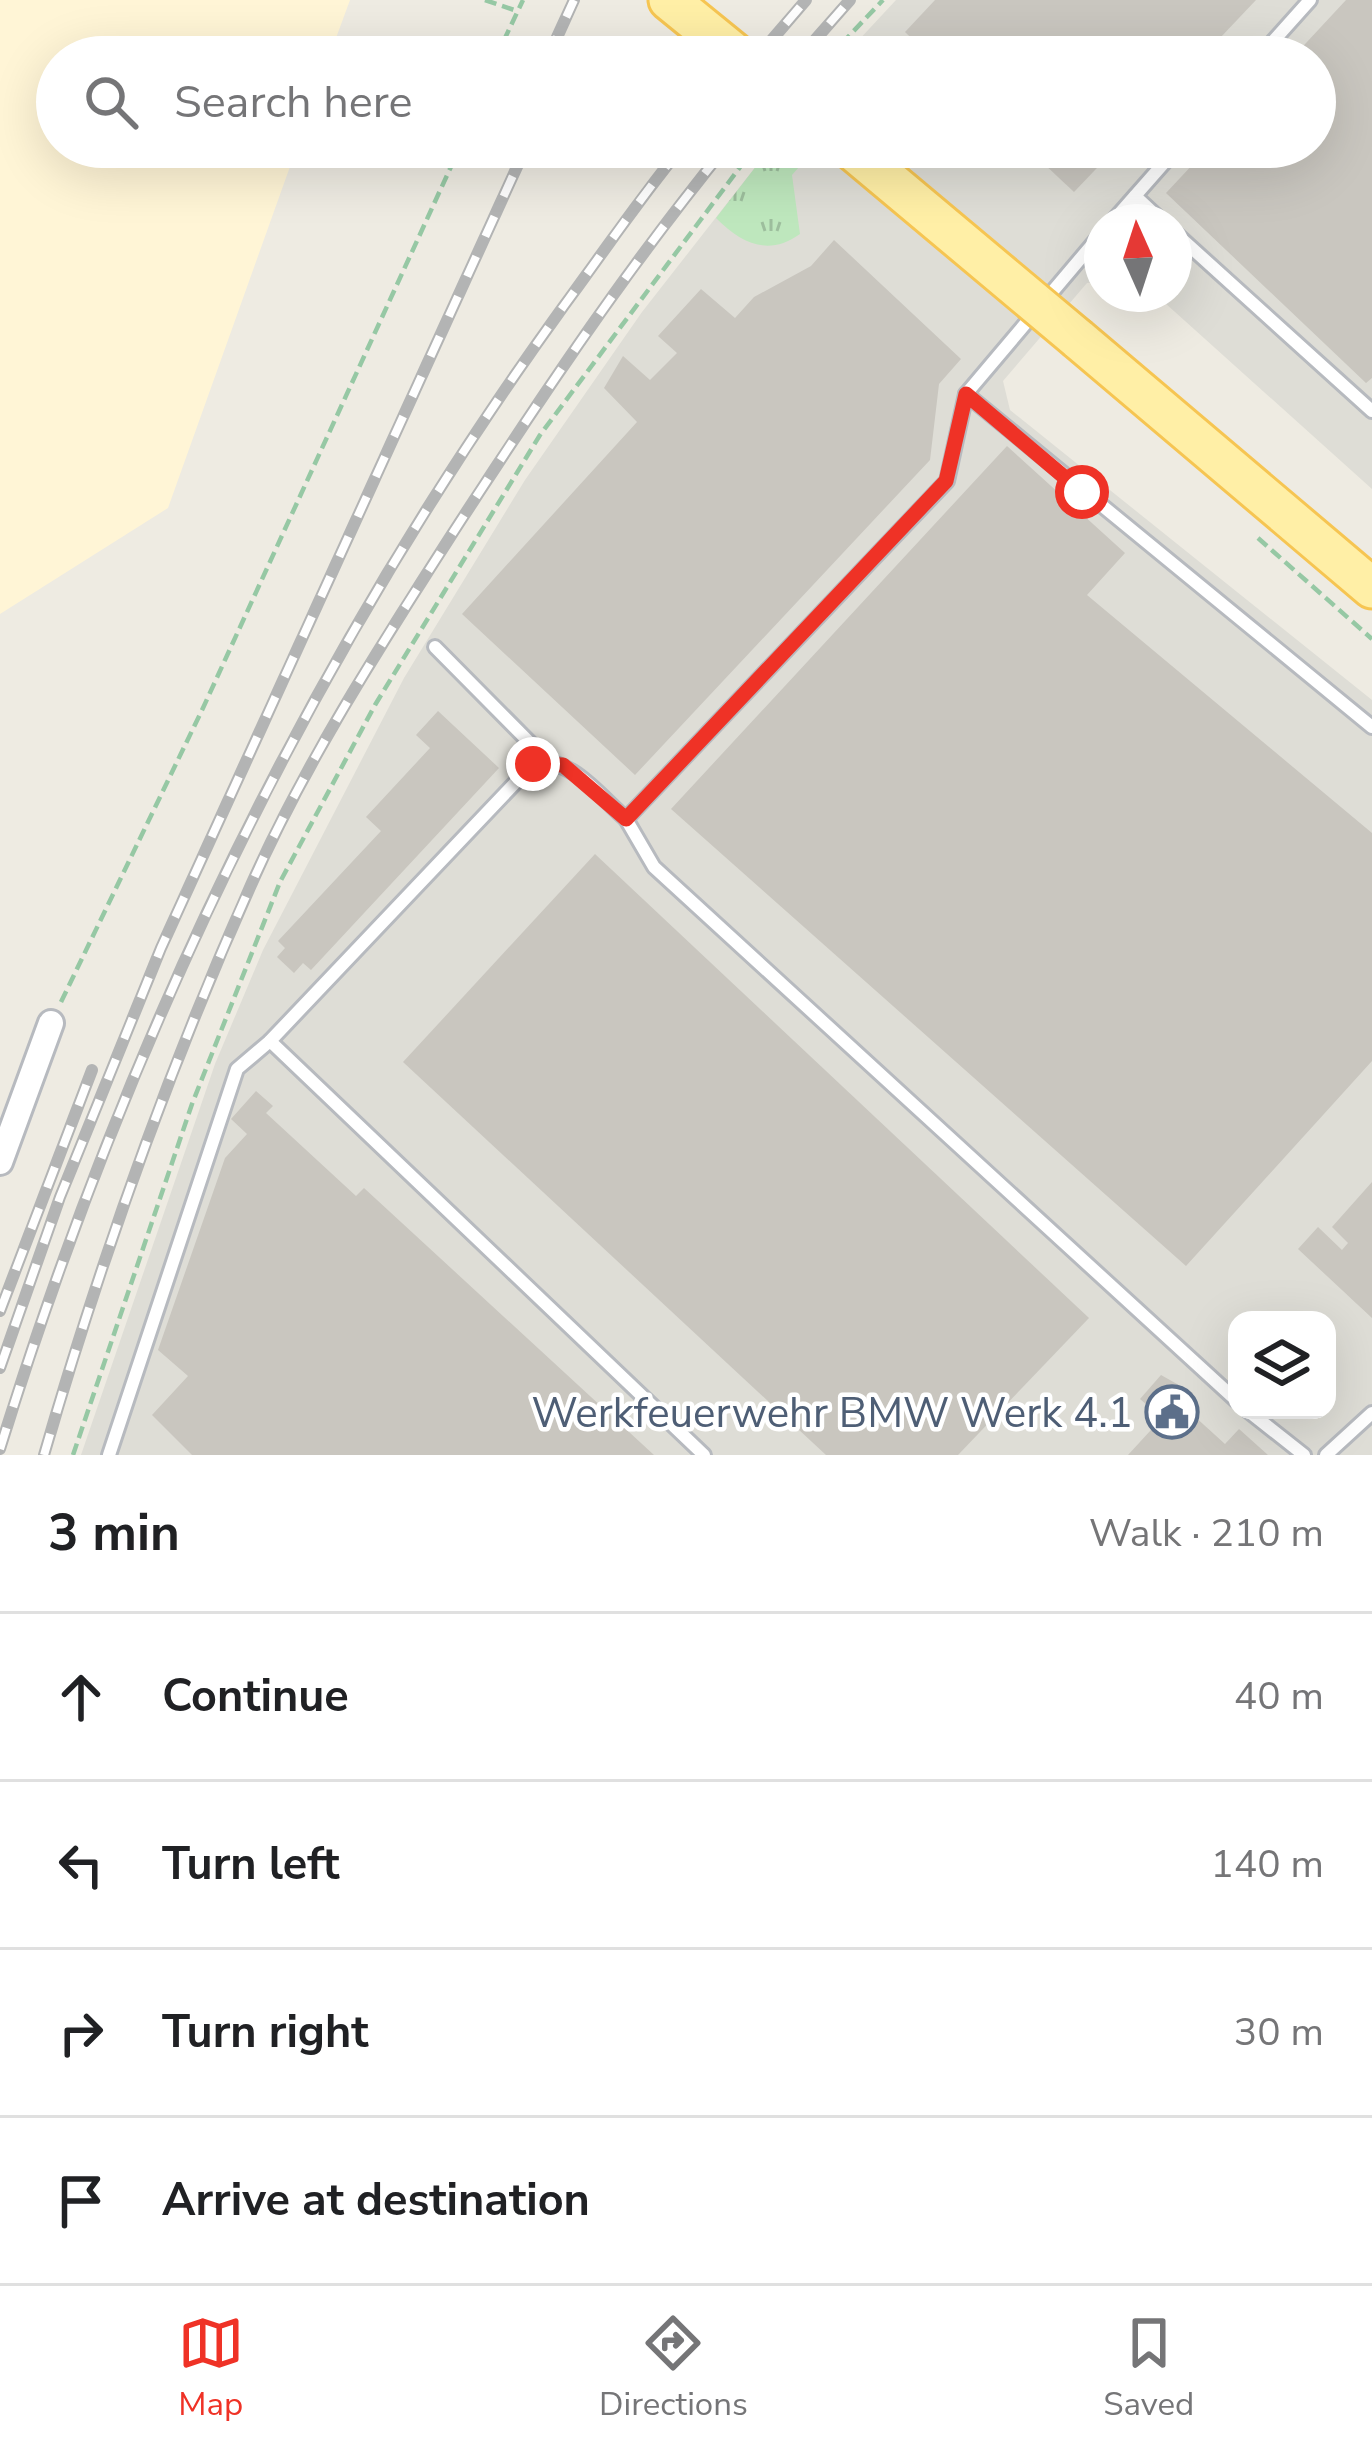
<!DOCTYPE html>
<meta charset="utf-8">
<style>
body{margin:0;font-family:"Nunito Sans",sans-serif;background:#f6f6f6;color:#202124}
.controls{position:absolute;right:36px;bottom:36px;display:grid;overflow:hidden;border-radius:24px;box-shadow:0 12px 48px #0002}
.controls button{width:108px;height:108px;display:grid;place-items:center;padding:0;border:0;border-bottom:3px solid #e0e0e0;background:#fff;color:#202124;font:60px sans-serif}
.compass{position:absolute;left:1084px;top:204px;width:108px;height:108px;border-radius:50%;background:#fff;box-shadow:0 12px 48px #0002;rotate:357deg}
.stop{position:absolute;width:36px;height:36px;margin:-27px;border:9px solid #ef3226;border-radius:50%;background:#fff}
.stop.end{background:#ef3226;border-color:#fff;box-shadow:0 3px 12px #0008}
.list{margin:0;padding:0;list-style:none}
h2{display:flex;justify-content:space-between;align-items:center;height:156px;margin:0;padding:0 48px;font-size:51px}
h2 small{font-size:39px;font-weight:400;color:#757577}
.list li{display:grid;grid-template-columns:78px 1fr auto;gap:36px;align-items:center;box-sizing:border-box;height:168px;padding:0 48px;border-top:3px solid #e0e0e0}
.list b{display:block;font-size:45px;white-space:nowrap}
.list em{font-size:39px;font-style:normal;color:#757577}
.icon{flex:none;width:66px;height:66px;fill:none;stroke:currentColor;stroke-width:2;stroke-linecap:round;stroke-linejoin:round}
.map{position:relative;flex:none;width:1372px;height:1455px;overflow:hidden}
.search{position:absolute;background:#fff;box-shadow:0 12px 48px #0002;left:36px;right:36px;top:36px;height:132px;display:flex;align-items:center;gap:30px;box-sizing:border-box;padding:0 42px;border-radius:66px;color:#757577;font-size:45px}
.sheet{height:828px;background:#fff}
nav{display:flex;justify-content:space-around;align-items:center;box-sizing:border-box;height:168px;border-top:3px solid #e0e0e0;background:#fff;font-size:33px;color:#757577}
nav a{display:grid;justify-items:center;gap:6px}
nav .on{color:#ef3226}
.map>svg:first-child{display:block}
.commercial{fill:#fff5d6}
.industrial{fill:#deddd6;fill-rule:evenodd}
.grass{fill:url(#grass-tufts)}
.building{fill:#c9c6bf}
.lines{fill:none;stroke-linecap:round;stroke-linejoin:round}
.lane-casing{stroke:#b7babf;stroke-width:18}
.street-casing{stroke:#b7babf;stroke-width:30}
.primary-casing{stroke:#f6c552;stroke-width:45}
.path{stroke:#96c8a4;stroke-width:4.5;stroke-dasharray:12 6;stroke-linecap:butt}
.lane{stroke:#fff;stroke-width:12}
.street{stroke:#fff;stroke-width:24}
.primary{stroke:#ffefa6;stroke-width:39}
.rail-casing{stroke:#b3b4b4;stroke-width:12}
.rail{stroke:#fff;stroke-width:8;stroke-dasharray:22;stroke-linecap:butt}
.primary-bridge-casing{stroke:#f6c552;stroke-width:45;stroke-linecap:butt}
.primary-bridge{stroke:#ffefa6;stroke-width:39}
.route{stroke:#ef3226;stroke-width:15}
.labels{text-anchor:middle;stroke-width:9;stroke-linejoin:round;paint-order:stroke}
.service-label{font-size:42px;fill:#4e5e75;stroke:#fff;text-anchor:end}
</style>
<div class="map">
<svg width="1372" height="1455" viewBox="0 0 1372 1455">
<defs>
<pattern id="grass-tufts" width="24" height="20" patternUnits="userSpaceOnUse" patternTransform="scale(3)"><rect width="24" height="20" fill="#bee7bd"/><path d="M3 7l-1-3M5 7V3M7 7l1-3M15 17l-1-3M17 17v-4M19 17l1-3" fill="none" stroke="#9dbe9d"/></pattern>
</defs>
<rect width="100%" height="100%" fill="#eeebe2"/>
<polygon class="commercial" points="0,0 350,0 329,57 57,57 57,147 297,147 168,508 0,614"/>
<path class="industrial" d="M896,0h476v489l-217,-195h19v-72h-72v59l-15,2 -84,98 7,29 362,290v755h-1291l134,-391 48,-114 141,-272 121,-198 117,-168 129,-165h544v-90h-472zM1237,1320h90v90h-90z"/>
<path class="grass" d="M771,147h22l14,11 -15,17 8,59c-32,23 -59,9 -84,-16z"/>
<g class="building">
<polygon points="935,0 1256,0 1202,57 931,57 905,32"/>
<polygon points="1346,0 1372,0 1372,378 1366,383 1166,193 1209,147 1315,147 1315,57 1293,57"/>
<polygon points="1026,147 1117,147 1074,192"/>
<polygon points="834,240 961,359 939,384 930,460 635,775 462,614 637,422 604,388 623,356 650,380 677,353 658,336 701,289 735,318 754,297 811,266"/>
<polygon points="1007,446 1125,553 1087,595 1372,833 1372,1061 1186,1266 671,809"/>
<polygon points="438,711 499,768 311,970 303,963 294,973 277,957 285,948 278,941 381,831 366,817 430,748 416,735"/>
<polygon points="595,854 1089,1318 958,1455 826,1455 403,1062"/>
<polygon points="256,1091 273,1106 266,1113 356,1196 364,1188 654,1455 192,1455 152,1415 188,1376 158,1350 225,1158 247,1134 231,1119"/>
<polygon points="1372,1182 1372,1318 1298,1249 1318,1227 1342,1250 1348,1243 1332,1227"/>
<polygon points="1161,1375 1193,1393 1182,1405 1225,1444 1239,1429 1268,1455 1128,1455 1162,1418 1140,1399"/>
</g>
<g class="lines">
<g class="lane-casing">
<g id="lane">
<polyline points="1259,57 1310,0"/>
<polyline points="1135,196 1163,222"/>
<polyline points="1112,222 1178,147"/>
<polyline points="1174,232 1372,411"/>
<polyline points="966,394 1372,727"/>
<polyline points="435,647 547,760"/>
<polyline points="626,819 654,867 1237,1401"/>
<polyline points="1247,1410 1304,1455"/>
<polyline points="109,1455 237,1069 270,1041"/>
<path d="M704,1455l-434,-414 263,-277c36,-10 67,33 93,55l321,-338 19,-87 136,-161"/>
<polyline points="1326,1455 1372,1413"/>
</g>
</g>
<g class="street-casing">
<polyline id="street" points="0,1162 51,1023"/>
</g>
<g class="primary-casing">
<g id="primary">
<polyline points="669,0 739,57"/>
<polyline points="1078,339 1372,588"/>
</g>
</g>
<g class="path">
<polyline points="485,0 517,11"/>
<polyline points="496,57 523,0"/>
<polyline points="829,57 883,0"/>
<polyline points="1258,538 1372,639"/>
<polyline points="61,1002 203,708 460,147"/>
<polyline points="73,1455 192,1104 280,882 375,705 540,435 755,147"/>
</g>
<use href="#lane" class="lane"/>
<use href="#street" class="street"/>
<use href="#primary" class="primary"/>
<g class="rail-casing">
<g id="rail">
<polyline points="548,57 574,0"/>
<polyline points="757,57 806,0"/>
<polyline points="800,57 850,0"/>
<polyline points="0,1311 92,1070"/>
<polyline points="0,1368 60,1197 161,948 526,147"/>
<path d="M0,1449c126,-408 312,-795 563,-1142 39,-53 77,-109 119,-160"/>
<path d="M44,1455c56,-193 125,-387 207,-570 55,-124 130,-240 203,-354 85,-131 173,-263 272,-384"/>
</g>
</g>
<use href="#rail" class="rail"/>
<g class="primary-bridge-casing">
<polyline id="primary-bridge" points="849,147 1078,339"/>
</g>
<use href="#primary-bridge" class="primary-bridge"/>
</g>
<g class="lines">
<polyline class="route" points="533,764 563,765 626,819 946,481 966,394 1082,492"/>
</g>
<defs>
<g id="civic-ring" transform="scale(2.7)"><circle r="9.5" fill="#fff" stroke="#5c6f8a" stroke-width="1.5"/><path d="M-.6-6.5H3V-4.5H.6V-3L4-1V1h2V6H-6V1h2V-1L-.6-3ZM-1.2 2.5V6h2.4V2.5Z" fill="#5c6f8a"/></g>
</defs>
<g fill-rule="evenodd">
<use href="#civic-ring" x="1172" y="1412"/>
</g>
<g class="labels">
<g class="service-label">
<text x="1133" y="1427">Werkfeuerwehr BMW Werk 4.1</text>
</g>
</g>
</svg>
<div class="controls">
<button><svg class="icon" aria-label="layers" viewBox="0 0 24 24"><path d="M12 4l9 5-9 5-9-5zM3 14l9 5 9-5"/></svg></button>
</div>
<svg class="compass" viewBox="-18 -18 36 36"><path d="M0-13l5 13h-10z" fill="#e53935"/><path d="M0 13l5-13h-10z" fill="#757577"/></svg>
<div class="stop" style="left:1082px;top:492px"></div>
<div class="stop end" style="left:533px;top:764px"></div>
<div class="search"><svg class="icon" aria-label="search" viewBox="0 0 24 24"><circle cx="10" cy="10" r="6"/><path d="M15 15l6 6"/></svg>Search here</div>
</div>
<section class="sheet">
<h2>3 min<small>Walk · 210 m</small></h2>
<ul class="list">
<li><svg class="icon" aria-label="ahead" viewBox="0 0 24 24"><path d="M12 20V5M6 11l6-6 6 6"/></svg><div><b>Continue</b></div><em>40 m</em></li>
<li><svg class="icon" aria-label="left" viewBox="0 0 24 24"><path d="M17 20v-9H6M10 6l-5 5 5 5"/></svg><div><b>Turn left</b></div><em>140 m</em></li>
<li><svg class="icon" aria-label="right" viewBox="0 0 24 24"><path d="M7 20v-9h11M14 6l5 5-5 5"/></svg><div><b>Turn right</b></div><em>30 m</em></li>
<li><svg class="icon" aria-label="arrive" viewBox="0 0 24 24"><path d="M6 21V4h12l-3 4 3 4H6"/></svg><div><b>Arrive at destination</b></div></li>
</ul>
</section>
<nav>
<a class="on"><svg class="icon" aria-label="map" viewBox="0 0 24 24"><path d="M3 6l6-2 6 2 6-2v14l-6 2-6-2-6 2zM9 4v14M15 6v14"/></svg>Map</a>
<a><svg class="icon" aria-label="directions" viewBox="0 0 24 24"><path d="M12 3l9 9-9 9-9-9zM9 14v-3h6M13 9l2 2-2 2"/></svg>Directions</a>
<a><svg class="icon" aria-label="saved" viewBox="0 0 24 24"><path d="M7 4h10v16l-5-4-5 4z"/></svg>Saved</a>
</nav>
